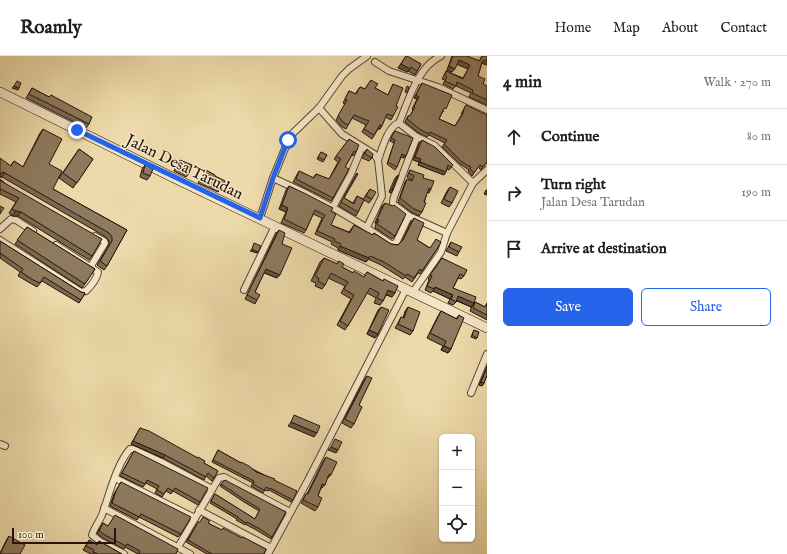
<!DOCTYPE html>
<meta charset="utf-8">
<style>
body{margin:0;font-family:"IM FELL English",serif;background:#f2f2f2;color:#202124}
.controls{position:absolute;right:12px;bottom:12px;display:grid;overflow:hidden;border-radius:6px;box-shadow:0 1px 3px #0004}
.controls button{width:36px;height:36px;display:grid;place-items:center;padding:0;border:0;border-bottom:1px solid #e0e0e0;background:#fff;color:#202124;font:20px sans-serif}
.scale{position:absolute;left:12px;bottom:10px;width:104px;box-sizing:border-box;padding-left:4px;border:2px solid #28140c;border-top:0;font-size:11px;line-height:14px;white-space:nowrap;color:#28140c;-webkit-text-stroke:3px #f3e6c7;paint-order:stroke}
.stop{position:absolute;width:12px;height:12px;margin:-9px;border:3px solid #2563eb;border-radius:50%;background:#fff}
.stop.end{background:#2563eb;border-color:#fff;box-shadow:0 1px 4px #0008}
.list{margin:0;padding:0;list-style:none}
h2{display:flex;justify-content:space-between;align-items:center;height:52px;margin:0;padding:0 16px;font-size:17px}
h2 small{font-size:13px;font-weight:400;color:#757577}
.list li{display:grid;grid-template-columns:26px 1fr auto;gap:12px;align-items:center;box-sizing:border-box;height:56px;padding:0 16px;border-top:1px solid #e0e0e0}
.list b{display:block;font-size:15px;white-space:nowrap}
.list p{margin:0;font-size:13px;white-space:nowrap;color:#757577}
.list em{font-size:13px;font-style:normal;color:#757577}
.actions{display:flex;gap:8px;padding:12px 16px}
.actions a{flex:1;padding:9px 0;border:1px solid #2563eb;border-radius:6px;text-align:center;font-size:14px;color:#2563eb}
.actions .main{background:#2563eb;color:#fff}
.icon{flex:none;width:22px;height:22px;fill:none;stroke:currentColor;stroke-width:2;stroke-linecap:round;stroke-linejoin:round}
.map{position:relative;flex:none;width:487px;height:498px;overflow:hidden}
header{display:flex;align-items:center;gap:24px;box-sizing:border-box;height:56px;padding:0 20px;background:#fff;border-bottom:1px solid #e0e0e0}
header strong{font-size:19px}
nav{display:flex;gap:22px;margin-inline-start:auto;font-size:14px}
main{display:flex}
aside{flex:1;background:#fff}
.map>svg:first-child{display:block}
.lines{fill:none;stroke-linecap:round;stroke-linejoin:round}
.street-casing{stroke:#594533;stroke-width:8}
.secondary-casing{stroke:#28140c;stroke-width:10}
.street{stroke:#f3e6c7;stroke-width:6}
.secondary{stroke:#f3e6c7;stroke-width:9}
.wall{fill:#7a6951;stroke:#28140c}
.shaded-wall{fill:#635542;stroke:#28140c}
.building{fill:#8e7a5e;stroke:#28140c}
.route{stroke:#2563eb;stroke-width:5}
.labels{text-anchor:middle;stroke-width:3;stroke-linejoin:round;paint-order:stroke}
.street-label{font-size:16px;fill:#28140c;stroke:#f3e6c7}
</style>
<header>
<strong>Roamly</strong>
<nav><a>Home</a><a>Map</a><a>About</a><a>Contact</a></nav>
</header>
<main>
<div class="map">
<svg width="487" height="498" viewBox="0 0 487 498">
<rect width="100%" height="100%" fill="#edd9a9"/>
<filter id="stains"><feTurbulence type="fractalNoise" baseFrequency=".005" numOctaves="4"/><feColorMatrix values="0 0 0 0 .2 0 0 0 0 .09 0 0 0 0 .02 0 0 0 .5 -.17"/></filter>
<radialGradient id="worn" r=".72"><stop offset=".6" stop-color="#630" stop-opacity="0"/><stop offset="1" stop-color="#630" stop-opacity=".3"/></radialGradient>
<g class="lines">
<g class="street-casing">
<g id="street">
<polyline points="375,6 389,15 438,31 487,54"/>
<polyline points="319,52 342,78 374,98 378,104 382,140 367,171"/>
<polyline points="399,67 417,81 434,89 473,127"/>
<polyline points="417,81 394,141 393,145 393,148 409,160 447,177"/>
<path d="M378,104c4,-11 10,-34 21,-37 10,-23 18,-56 42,-67"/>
<path d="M273,122c41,18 81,40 118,66h3l3,-3 12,-25"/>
<polyline points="333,151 351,118 362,91"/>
<polyline points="260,162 273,122 290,80 319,52 342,20 349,13 367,0"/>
<polyline points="0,173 11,163 16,164 33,175"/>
<path d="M0,184l81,52 5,-1c5,-5 11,-12 12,-19l-42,-27"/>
<polyline points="91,210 105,187 104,185 95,180"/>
<polyline points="244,234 275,170"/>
<polyline points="413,236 441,196 447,177 473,127 487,114"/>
<polyline points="471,337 487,298"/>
<polyline points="0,388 5,390"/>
<polyline points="115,422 195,462"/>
<polyline points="104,452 190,498"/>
<polyline points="199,454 271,492"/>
<polyline points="178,491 219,422 224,421 290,456"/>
<path d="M124,498l-23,-12 -9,-7c2,-7 7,-13 10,-20 7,-19 14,-50 28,-66h3l28,13 51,27"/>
<polyline points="268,498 307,426 406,233"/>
</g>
</g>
<g class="secondary-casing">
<polyline id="secondary" points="0,36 172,121 487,272"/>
</g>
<use href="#street" class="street"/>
<use href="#secondary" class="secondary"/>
</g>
<g class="wall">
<polygon points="406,0 421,8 415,19 408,15 408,16 398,12"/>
<polygon points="452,0 467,0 479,5 482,0 487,0 487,8 486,9 482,7 478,20 483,28 487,38 487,49 469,41 471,37 456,30 453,33 443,28 445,24 442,23 446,15 463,22 468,13 457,8 452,16 447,14"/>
<polygon points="371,24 375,32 388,39 393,28 396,50 393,60 391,64 385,61 380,73 378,73 372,83 362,76 366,69 352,62 346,73 341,70 336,64 345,48 343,47 349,35 355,38 360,31 365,33"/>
<polygon points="422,27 444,56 443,55 439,63 455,70 462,58 461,58 466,49 487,106 481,114 478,111 472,120 468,115 469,114 460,108 442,91 445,87 429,79 427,81 419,77 405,66 408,60 410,60 413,54 412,53 417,43 414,42"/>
<polygon points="32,32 49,41 51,39 89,68 86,72 26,42"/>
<polygon points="43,73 49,108 53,133 127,174 107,210 104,214 97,209 109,189 109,185 106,181 2,121 0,121 11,109 14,105 23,111 40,77"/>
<polygon points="395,75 406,100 404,102 401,101 397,111 395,114 387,108 394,87 390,85"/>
<polygon points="349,83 356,96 353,100 352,99 345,111 333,142 331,145 293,126 299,115 313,122 316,118 329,123 338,106 334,103"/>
<polygon points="422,84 453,109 449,114 447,113 444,119 418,109 419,106 413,104 419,87"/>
<polygon points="79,93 93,103 73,132 59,122"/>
<polygon points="367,93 372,102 369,105 362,102 364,97"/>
<polygon points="321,96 327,99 323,106 317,103"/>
<polygon points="180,104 189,117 186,121 174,115 177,107"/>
<polygon points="145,109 150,120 147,124 140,121 142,113"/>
<polygon points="410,114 423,122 429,137 427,136 422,156 419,160 411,156 398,146 405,126 407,123 412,125 412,124 407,121"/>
<polygon points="357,117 344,142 353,147 357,140 363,143 370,133 372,143 369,147 364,144 356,160 339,150"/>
<polygon points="203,118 215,120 221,133 218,136 198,127"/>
<polygon points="398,119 391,137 389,136 395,122"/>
<polygon points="0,123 92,200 89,204 18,160 12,160 9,157 16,146 0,138"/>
<polygon points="289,130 331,155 331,169 349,176 354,169 372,179 374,177 391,188 398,189 402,185 411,166 414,162 417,184 430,192 439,190 420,218 418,217 412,226 405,221 403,223 381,209 368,203 366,206 338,194 338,192 331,188 332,186 315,178 322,162 313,158 306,174 304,177 281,167 286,156 279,153 286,134"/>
<polygon points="450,131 452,147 449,151 441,147 447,135"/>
<polygon points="385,147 395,180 392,183 375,172 376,167 375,167 382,150"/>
<polygon points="27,171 95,213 82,232 15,188"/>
<polygon points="279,174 277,222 264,217 255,236 257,244 255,248 245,243 276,178"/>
<polygon points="0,185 81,236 85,237 79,247 42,225 37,231 30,227 18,220 20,216 0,202"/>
<polygon points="451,186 459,196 457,200 446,195"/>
<polygon points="324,202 337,208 339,205 342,211 353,217 364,221 367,216 383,225 384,223 392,241 386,239 383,245 380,249 374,247 376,242 367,237 345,274 337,269 351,243 341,237 345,230 328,222 325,229 322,233 315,230 316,227 311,225 320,206"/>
<polygon points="442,202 464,220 461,223 458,222 453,232 471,251 457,245 453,249 448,247 450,243 433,235 431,237 425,234 429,224 428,223"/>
<polygon points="475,246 485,251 487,247 487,264 470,255 472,250"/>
<polygon points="381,251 378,278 375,282 367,278 378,254"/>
<polygon points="408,251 413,275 410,279 395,272 399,265 401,261 403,262 405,255"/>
<polygon points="441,255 456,263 459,259 451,293 448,297 441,294 443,290 427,282 438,260"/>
<polygon points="474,274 477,282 476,283 471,281"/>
<polygon points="487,310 487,321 486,321 484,327 482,330 479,329"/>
<polygon points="367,320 354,368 351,372 342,367 364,324"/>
<polygon points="140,372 204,407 218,415 212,425 206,420 204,424 163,402 131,388"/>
<polygon points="218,394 241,407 274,424 293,444 291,446 269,434 268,435 265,434 263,437 251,430 253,427 212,406"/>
<polygon points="134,395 200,446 198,449 173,435 171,438 166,435 162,441 155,437 157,433 146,427 143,431 120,420"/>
<polygon points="326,401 331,419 328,422 327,422 325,429 322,432 321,432 318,440 318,451 315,455 301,447 306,438 307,438 323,405"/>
<polygon points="121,426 181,478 178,481 139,461 137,464 110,450 114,438"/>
<polygon points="221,428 286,456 271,483 258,475 245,468 245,469 236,464 237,463 210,447 215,438 255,463 259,455 244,446 220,430"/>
<polygon points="200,466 208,467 264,498 207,498 186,486 197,468"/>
<polygon points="103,467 108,470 176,498 138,498 125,491 124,493 103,482 97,477"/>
<polygon points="9,480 0,498 0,497 6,485"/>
<polygon points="89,484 96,488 99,485 122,498 91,498 83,494"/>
</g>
<g class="shaded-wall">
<polygon points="459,4 470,9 468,13 456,8"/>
<polygon points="484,4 487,5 486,9 482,7 480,9"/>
<polygon points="401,8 410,13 408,16 398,12"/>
<polygon points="449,10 455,13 452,16 447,14"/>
<polygon points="14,30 19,32 18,34 12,32"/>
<polygon points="416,39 419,41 417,43 414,42"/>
<polygon points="380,69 382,70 380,73 378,72"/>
<polygon points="402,98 406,100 404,102 400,101"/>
<polygon points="415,101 421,103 419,106 413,104"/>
<polygon points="420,106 446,116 444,119 418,109"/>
<polygon points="3,116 5,117 2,121 0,121 0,118"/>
<polygon points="429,132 431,133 429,137 426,136"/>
<polygon points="392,133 393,134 391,137 389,136"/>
<polygon points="486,134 487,134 487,139 484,138"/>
<polygon points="282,149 288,152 286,156 279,153"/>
<polygon points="16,155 21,156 18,160 12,160"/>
<polygon points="377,163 379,164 376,167 375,167"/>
<polygon points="340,190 369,202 366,206 338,194"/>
<polygon points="252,193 258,196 257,197 250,195"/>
<polygon points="266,213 280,219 277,222 263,216"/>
<polygon points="435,231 453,239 450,243 433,235"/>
<polygon points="388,234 395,237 392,241 385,238"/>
<polygon points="458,240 474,247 471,251 456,244"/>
<polygon points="369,274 378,278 375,282 367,278"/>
<polygon points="444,290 451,293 448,297 441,294"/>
<polygon points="481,326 484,327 482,330 479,329"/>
<polygon points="291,366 317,377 314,381 288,370"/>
<polygon points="133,385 165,399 163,402 131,388"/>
<polygon points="331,391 338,394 336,397 328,394"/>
<polygon points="322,428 325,429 322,432 320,431"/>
</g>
<g class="building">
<polygon points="406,0 407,0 421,8 417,15 411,11 410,13 401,8"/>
<polygon points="453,0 467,0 480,5 482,0 487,0 487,5 484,4 482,6 478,20 485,23 483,28 487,30 487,44 472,37 473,34 457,26 456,30 445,25 447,21 445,19 446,15 463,23 470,9 459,4 455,13 449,10"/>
<polygon points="371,24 378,28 375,32 388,39 393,28 403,32 396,50 398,51 393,60 387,58 382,70 380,69 374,79 364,73 369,65 354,59 348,69 344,67 338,60 347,44 345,43 349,35 356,38 360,31 365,33"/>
<polygon points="17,25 21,27 19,32 14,30"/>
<polygon points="422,27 452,39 446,53 444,52 439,63 455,70 464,56 463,55 466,49 487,59 487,106 483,111 480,109 474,117 470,113 471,111 462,106 444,88 447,84 430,76 429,78 421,74 407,63 408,60 410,60 415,51 414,50 419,41 416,39"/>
<polygon points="407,30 409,31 407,37 405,36"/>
<polygon points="32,32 49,41 51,39 92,61 89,68 29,38"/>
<polygon points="43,73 62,83 49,108 62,115 53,133 127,174 107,210 100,205 112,185 112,181 109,177 5,117 3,116 0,118 0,102 11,110 14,105 23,111"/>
<polygon points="395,75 413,82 406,100 402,98 397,111 388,106 395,84 391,82"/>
<polygon points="349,83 359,89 356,96 354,95 345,111 349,113 333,142 296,123 299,115 314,122 316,118 329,123 341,103 336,100"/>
<polygon points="422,84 435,91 453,109 451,111 448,109 446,116 420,106 421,103 415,101"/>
<polygon points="79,93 93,103 77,127 63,117"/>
<polygon points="367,93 373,98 372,102 365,98"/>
<polygon points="321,96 327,99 324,104 318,101"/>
<polygon points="180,104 192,109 189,117 176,111"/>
<polygon points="145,109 153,113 150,120 143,117"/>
<polygon points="206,114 215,119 215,120 225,125 221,133 200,123"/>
<polygon points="410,114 424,119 423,122 434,125 431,133 429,132 424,146 426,147 422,156 414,153 400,142 407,123 412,125 414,120 409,117"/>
<polygon points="357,117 358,118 344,142 354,148 357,140 364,144 358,156 341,146"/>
<polygon points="398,119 399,119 393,134 392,133"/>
<polygon points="0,123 1,125 102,183 92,200 21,156 16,155 12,153 19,142 0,133"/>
<polygon points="289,130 304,137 333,152 331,155 336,158 331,169 350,177 354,169 373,179 374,177 391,188 398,189 403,184 414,162 424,167 417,184 430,192 436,183 441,186 439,190 422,215 420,213 414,222 407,218 406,220 384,206 370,200 369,202 340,190 341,188 334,185 335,183 317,175 325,159 315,154 306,174 284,163 288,152 282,149"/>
<polygon points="450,131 458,135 452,147 444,143"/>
<polygon points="370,133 376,136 372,143 366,140"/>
<polygon points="385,147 393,150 394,149 406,158 395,180 377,168 379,164 377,163"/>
<polygon points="0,150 4,152 0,158"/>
<polygon points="27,171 95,213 85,228 17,184"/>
<polygon points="279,174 285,177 282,188 292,192 280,219 266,213 255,236 260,239 257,244 247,239"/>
<polygon points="0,185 81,236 85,237 81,244 44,221 40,227 33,224 21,216 23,213 0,197"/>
<polygon points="451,186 462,191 459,196 449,191"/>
<polygon points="254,187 261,190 258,196 252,193"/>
<polygon points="324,202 337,208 339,205 344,208 342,211 353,217 354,215 364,221 367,216 383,225 384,223 398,230 395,237 388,234 383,245 377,242 379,237 370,232 348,270 340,265 354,239 344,233 348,226 331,217 325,229 318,225 319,222 315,220"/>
<polygon points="442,202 467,214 464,220 460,218 453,232 476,241 474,247 458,240 456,246 451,243 453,239 435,231 434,233 427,230 432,220 430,219"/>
<polygon points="475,246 485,251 487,247 487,259 473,252"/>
<polygon points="381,251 389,254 378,278 369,274"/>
<polygon points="408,251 420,256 413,275 398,268 401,261 404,262"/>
<polygon points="441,255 457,263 459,259 464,262 451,293 444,290 446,285 430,277"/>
<polygon points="474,274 479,276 477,282 472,279"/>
<polygon points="487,312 487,319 484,327 481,326"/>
<polygon points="367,320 372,322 359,349 362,351 354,368 345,363"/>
<polygon points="294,359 320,370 317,377 291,366"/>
<polygon points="140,372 149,375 198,402 198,401 205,405 204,407 218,415 214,422 208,417 206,421 165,399 133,385"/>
<polygon points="335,383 342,386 338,394 331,391"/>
<polygon points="218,394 241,407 241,406 249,410 256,416 275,423 274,424 297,435 293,444 270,432 270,433 266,431 264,434 253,428 254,425 213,404"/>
<polygon points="134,395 208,432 200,446 175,432 173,435 168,432 164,438 157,434 159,430 147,424 145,428 122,417"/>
<polygon points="326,401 337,406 331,419 329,418 325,429 322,428 318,440 322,442 318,451 303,444 306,438 308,438"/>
<polygon points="225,424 286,456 272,481 260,473 247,466 246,467 238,462 238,461 211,445 215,438 255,463 260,453 245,444 221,428"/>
<polygon points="121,426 191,461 181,478 141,458 139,461 112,447 116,435"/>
<polygon points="115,459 178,493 176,498 139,498 140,495 127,488 126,490 105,479 99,475 103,467 108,470"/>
<polygon points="203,461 210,465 208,467 222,474 223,472 242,482 243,481 266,493 264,498 212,498 188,484 198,466 200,466"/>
<polygon points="9,480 25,489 20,498 0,498"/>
<polygon points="89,484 97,489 99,485 122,498 98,498 93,496 94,494 86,490"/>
</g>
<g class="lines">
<polyline class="route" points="77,74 260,162 273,122 288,84"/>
</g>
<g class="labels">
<g class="street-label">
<text transform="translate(185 110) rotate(26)" y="6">Jalan Desa Tarudan</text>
</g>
</g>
<rect width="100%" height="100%" filter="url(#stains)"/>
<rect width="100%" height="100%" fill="url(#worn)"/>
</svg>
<div class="controls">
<button>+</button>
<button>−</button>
<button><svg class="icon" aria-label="locate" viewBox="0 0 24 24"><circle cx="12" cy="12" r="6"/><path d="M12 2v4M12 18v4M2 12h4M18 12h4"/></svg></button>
</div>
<div class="scale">100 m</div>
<div class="stop" style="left:288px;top:84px"></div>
<div class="stop end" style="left:77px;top:74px"></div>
</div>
<aside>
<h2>4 min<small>Walk · 270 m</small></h2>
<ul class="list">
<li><svg class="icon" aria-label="ahead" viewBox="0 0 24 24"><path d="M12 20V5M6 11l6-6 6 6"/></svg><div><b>Continue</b></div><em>80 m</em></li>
<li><svg class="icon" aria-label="right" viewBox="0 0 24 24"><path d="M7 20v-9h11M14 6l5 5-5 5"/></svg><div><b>Turn right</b><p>Jalan Desa Tarudan</p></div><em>190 m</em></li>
<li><svg class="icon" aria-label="arrive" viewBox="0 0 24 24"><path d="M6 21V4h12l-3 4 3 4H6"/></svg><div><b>Arrive at destination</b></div></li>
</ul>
<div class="actions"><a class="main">Save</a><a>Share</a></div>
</aside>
</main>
